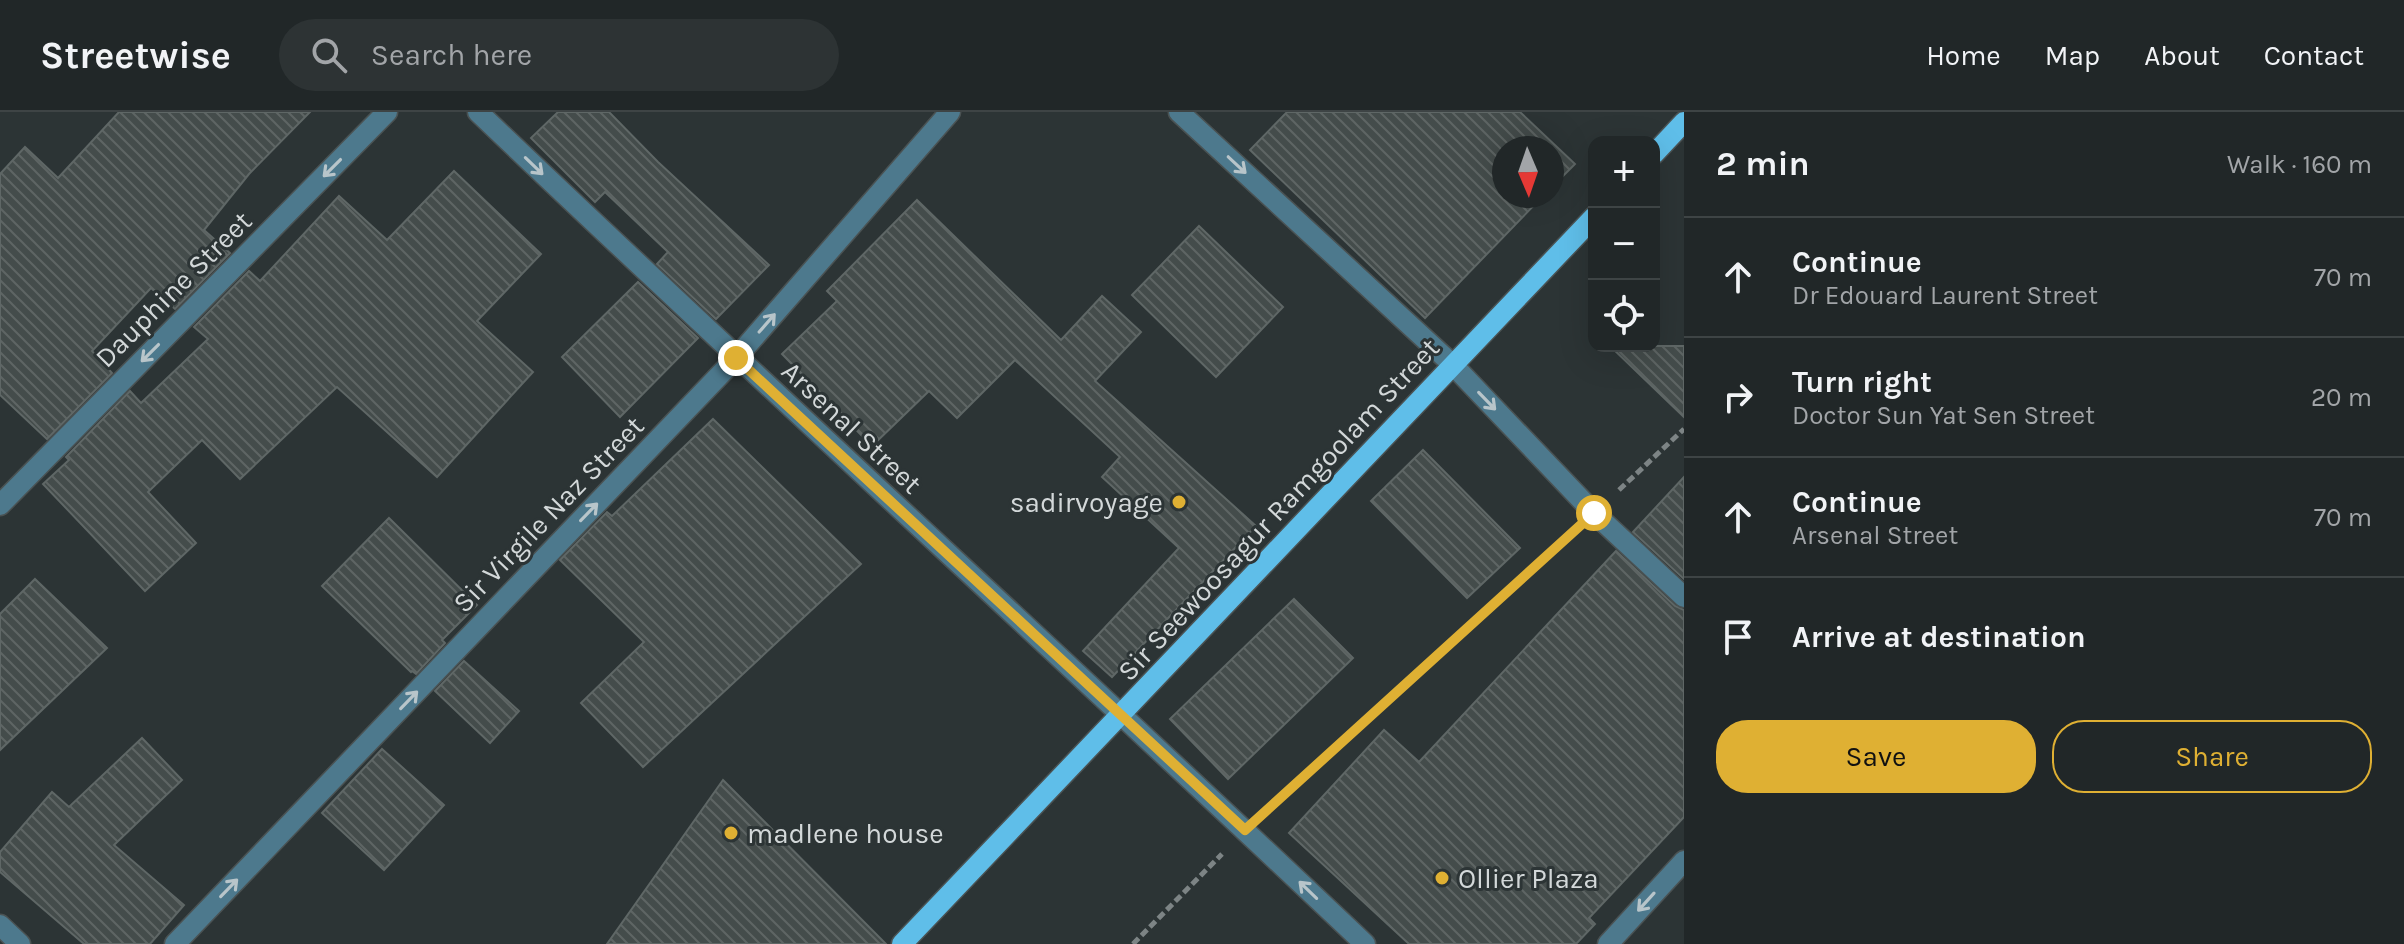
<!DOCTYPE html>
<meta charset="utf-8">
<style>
body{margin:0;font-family:Karla,sans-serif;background:#2d3334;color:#f1f3f6}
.controls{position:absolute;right:24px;top:24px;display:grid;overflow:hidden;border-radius:16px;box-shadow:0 8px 32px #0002}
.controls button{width:72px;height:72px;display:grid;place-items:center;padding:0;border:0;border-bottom:2px solid #3e4445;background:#212728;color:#f1f3f6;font:40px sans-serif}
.compass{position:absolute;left:1492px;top:24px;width:72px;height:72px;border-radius:50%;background:#212728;box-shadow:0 8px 32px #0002;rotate:178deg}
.stop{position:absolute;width:24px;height:24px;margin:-18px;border:6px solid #dfb033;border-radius:50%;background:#fff}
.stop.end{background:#dfb033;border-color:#fff;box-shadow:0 2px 8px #0008}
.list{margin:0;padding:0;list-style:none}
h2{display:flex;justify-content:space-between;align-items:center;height:104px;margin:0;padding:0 32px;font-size:34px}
h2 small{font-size:26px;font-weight:400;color:#a2a5a8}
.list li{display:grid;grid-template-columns:52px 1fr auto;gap:24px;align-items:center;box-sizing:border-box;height:120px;padding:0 32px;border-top:2px solid #3e4445}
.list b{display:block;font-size:30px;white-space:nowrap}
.list p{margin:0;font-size:26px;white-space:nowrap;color:#a2a5a8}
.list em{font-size:26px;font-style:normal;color:#a2a5a8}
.actions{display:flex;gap:16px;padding:24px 32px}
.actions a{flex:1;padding:18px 0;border:2px solid #dfb033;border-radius:32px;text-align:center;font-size:28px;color:#dfb033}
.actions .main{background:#dfb033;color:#111}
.icon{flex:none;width:44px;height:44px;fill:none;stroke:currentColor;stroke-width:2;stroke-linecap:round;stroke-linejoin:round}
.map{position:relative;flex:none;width:1684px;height:832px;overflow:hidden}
header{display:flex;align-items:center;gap:48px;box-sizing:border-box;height:112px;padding:0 40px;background:#212728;border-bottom:2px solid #3e4445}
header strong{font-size:38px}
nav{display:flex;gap:44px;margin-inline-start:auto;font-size:28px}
.search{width:560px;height:72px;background:#2d3334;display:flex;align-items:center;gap:20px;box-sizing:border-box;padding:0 28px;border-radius:44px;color:#a2a5a8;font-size:30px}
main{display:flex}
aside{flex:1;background:#212728}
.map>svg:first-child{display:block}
.building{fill:url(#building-back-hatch);stroke:#5f6766;stroke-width:2}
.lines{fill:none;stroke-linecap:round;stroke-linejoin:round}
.minor-casing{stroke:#4a5253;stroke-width:23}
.major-casing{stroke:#4a5253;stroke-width:23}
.path{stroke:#7d8485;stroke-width:5;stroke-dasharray:8 4;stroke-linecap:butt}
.minor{stroke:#4d798d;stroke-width:20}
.major{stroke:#5fbee9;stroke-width:20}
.oneway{stroke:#b8c5ca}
.route{stroke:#dfb033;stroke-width:10}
.poi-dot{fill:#dfb033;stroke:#2c3435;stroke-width:3}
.labels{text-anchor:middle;stroke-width:6;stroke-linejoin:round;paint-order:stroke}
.street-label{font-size:28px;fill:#d3d8d9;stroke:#2c3435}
.poi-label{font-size:28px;fill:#d3d8d9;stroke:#2c3435;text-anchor:start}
</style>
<header>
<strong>Streetwise</strong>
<div class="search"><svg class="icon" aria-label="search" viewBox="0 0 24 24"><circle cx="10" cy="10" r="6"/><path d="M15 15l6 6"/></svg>Search here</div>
<nav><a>Home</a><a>Map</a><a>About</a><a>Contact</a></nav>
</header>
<main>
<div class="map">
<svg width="1684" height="832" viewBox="0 0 1684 832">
<defs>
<pattern id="building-back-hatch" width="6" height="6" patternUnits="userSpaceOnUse" patternTransform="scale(2)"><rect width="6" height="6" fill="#444c4b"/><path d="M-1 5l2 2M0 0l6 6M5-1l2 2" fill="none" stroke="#5e6564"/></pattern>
</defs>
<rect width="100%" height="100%" fill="#2c3435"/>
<g class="building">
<polygon points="119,0 310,0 249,62 204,118 230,141 175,197 151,176 92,239 112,261 47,327 0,283 0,62 25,35 58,66"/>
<polygon points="558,0 609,0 658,50 769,153 716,207 657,152 668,140 605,80 595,90 531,26"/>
<polygon points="1287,0 1520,0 1575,52 1552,75 1552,36 1504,36 1504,84 1543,84 1425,206 1250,38"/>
<polygon points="454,59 541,142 477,209 533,260 437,365 337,275 240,367 202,328 148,380 196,431 145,479 43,372 69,348 66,345 130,279 141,291 208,227 194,215 249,159 260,169 339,84 387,128"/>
<polygon points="917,88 1061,228 1102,184 1141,220 1095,269 1256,414 1112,565 1083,539 1179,436 1102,365 1120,345 1015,248 957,306 929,279 872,334 782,242 837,189 827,179"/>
<polygon points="1199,114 1283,195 1216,265 1132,183"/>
<polygon points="638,170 698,226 620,305 562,245"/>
<polygon points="1610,234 1684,234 1684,305"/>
<polygon points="713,307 861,452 643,655 581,591 644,530 560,448 607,400 612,404"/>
<polygon points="1423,338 1520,436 1467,486 1371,389"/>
<polygon points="1684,365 1684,467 1633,420"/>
<polygon points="389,406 477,493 442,528 445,531 416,562 412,559 411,560 322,474"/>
<polygon points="1616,439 1675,494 1684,498 1684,705 1589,806 1595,812 1576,832 1409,832 1289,721 1384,618 1419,650"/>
<polygon points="35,467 107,536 0,638 0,502"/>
<polygon points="1294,487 1353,546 1228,667 1170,607"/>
<polygon points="464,549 519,599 490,631 435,579"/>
<polygon points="142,626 182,668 114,733 184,793 150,832 84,832 0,760 0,740 52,680 69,695"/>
<polygon points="382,637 444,693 384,758 322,701"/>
<polygon points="723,668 886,832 607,832"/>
</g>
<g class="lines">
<g class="minor-casing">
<g id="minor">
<path d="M478,0c293,280 593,553 887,832"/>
<polyline points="1179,0 1453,253 1594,401 1684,485"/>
<polyline points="0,393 387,0"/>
<polyline points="0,813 20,832"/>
<polyline points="175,832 736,246 950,0"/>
<polyline points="1608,832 1684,749"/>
</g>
</g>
<g class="major-casing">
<g id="major">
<polyline points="1654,42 1684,10"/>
<polyline points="902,832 1594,105"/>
</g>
</g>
<g class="path">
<polyline points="1619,378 1684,317"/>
<polyline points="1270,696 1570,423"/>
<polyline points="1133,832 1222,742"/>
</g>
<use href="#minor" class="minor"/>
<use href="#major" class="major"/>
</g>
<defs><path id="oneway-shaft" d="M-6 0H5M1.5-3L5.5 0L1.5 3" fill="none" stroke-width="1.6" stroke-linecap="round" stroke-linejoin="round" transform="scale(2)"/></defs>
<g class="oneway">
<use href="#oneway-shaft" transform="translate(1237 53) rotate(43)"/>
<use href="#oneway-shaft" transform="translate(534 54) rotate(44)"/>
<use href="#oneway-shaft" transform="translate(332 56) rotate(135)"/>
<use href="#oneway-shaft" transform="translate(767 211) rotate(-49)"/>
<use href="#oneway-shaft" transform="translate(150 241) rotate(135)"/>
<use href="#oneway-shaft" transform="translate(1487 289) rotate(46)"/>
<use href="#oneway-shaft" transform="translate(589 400) rotate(-46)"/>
<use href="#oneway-shaft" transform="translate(409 588) rotate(-46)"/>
<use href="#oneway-shaft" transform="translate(229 776) rotate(-46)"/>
<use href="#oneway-shaft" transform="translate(1308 778) rotate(-136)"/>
<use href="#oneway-shaft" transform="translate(1646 790) rotate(132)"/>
</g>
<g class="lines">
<polyline class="route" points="736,246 1245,718 1594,401"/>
</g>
<g class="poi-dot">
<circle cx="1179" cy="390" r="8"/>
<circle cx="731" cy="721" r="8"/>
<circle cx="1442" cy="766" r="8"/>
</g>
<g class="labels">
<g class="street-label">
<text transform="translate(173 177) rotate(-45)" y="10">Dauphine Street</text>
<text transform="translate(852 315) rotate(43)" y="10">Arsenal Street</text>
<text transform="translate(1278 397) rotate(-47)" y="10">Sir Seewoosagur Ramgoolam Street</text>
<text transform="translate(548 402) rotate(-46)" y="10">Sir Virgile Naz Street</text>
</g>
<g class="poi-label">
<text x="1163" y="400" text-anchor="end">sadirvoyage</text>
<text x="747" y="731">madlene house</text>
<text x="1458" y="776">Ollier Plaza</text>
</g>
</g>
</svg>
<div class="controls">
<button>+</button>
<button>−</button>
<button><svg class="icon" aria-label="locate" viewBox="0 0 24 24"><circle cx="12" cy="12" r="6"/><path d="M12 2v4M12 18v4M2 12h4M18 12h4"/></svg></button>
</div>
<svg class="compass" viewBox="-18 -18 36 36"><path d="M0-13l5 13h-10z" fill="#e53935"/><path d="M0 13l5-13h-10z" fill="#a2a5a8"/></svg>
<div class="stop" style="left:1594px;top:401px"></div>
<div class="stop end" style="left:736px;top:246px"></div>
</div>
<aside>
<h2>2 min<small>Walk · 160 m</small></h2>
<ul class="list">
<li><svg class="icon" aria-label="ahead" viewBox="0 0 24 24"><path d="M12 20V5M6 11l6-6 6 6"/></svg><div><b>Continue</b><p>Dr Edouard Laurent Street</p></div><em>70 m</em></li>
<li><svg class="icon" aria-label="right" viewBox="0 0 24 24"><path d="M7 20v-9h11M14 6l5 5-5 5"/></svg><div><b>Turn right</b><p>Doctor Sun Yat Sen Street</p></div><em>20 m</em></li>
<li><svg class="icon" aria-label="ahead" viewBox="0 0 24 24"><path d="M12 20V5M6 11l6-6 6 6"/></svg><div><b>Continue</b><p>Arsenal Street</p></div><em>70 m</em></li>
<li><svg class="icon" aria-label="arrive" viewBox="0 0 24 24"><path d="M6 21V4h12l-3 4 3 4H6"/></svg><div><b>Arrive at destination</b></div></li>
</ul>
<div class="actions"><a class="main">Save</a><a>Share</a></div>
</aside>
</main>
